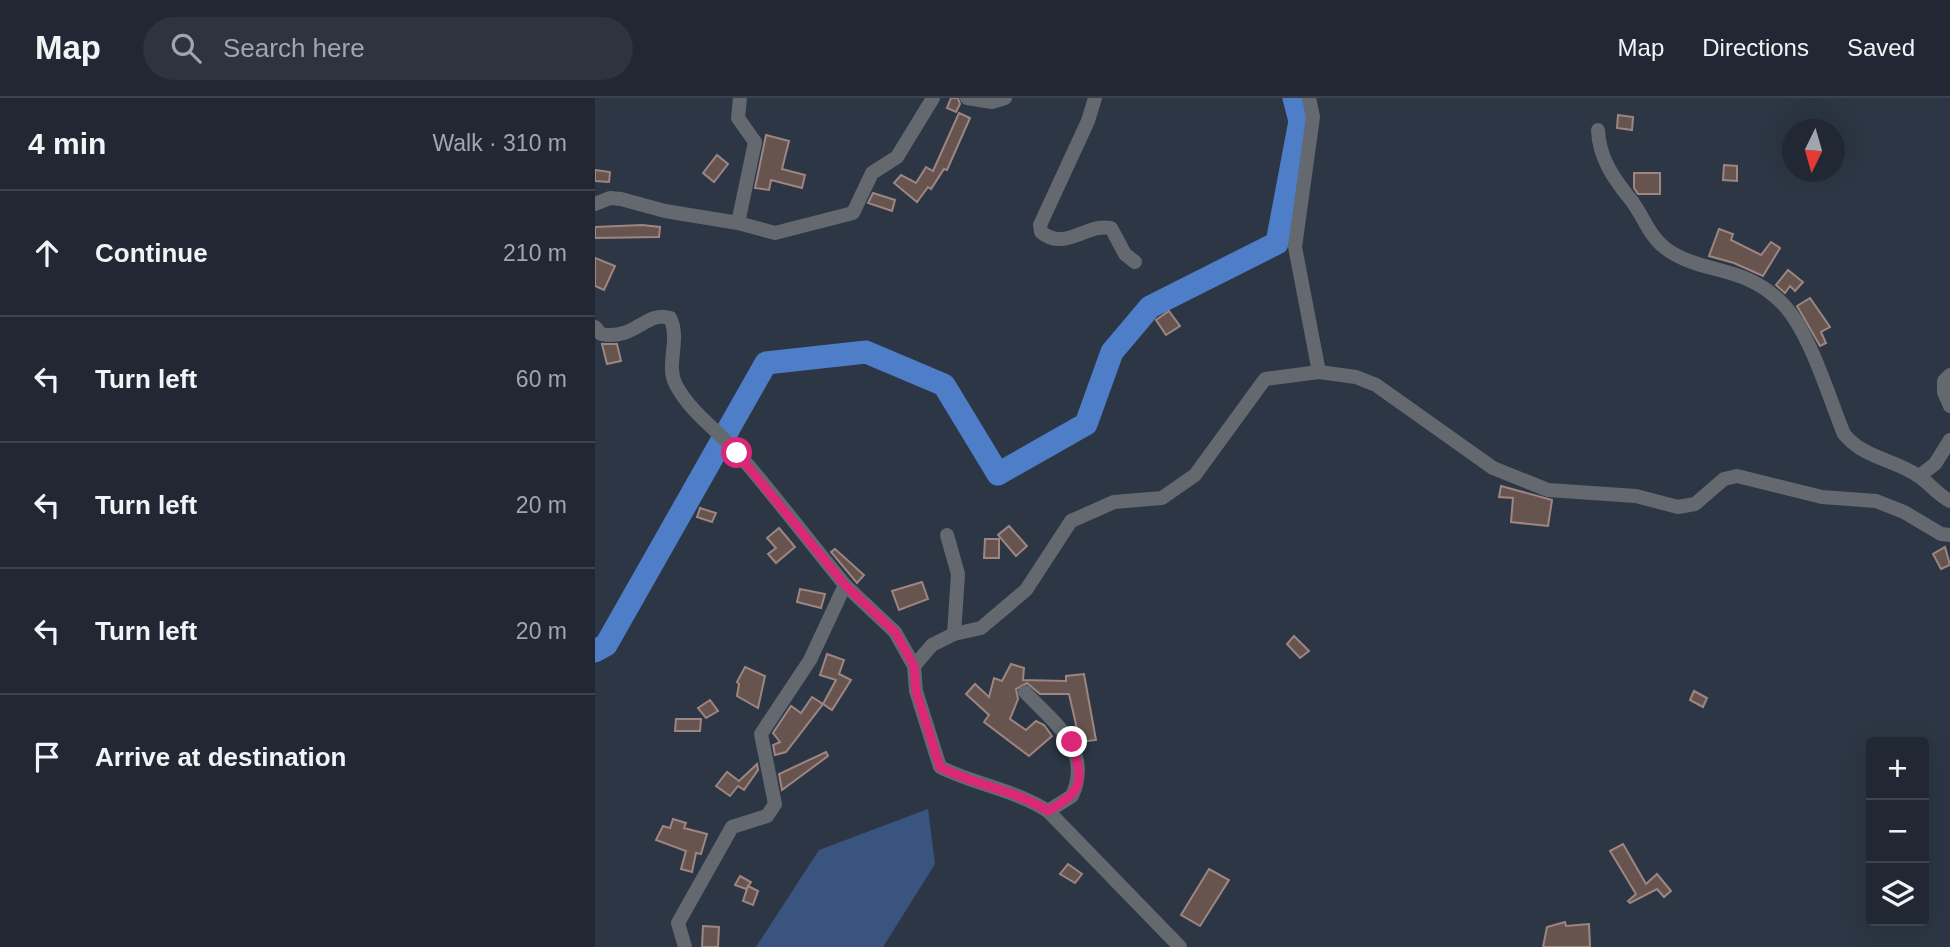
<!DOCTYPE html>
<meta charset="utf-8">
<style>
body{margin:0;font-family:Arial,sans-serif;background:#2d343f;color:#f1f3f6}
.controls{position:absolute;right:21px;bottom:21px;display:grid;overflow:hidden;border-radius:7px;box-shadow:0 7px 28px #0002}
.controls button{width:63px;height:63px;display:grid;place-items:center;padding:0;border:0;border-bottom:2px solid #3e444e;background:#212833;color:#f1f3f6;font:35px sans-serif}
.compass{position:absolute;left:1187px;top:21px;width:63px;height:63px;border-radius:50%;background:#212833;box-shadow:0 7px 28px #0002;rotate:185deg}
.stop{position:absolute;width:21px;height:21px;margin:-16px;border:5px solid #db2777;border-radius:50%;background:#fff}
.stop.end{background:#db2777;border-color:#fff;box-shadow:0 2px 7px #0008}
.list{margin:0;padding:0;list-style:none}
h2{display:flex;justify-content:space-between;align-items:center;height:91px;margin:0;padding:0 28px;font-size:30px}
h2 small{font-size:23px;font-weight:400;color:#a2a6ac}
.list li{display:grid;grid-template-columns:46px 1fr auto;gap:21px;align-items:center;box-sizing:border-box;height:126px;padding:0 28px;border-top:2px solid #3e444e}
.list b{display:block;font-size:26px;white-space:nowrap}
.list em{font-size:23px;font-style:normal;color:#a2a6ac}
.icon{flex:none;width:38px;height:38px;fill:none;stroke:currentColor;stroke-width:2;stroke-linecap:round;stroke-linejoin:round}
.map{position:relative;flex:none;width:1355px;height:849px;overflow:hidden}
header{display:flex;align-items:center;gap:42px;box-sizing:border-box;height:98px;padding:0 35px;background:#212833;border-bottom:2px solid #3e444e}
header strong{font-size:33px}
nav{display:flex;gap:38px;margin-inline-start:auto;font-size:24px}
.search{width:490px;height:63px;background:#2d343f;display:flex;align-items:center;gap:18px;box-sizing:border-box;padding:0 24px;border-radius:38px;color:#a2a6ac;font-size:26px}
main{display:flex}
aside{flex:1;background:#212833}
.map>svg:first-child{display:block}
.green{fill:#39557f}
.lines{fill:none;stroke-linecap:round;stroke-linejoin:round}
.river{stroke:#4d7ec7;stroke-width:23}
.building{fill:#68544f;stroke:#9d8682;stroke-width:2}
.minor{stroke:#646970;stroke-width:14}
.route{stroke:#db2777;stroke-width:9}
</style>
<header>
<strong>Map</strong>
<div class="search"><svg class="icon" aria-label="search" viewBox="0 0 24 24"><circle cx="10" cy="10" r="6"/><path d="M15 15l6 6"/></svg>Search here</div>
<nav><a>Map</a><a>Directions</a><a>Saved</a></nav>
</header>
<main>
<aside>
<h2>4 min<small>Walk · 310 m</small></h2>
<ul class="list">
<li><svg class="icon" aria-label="ahead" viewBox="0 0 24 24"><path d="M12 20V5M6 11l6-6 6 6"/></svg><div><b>Continue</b></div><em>210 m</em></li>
<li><svg class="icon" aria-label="left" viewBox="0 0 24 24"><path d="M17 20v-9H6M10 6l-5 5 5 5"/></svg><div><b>Turn left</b></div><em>60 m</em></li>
<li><svg class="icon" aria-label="left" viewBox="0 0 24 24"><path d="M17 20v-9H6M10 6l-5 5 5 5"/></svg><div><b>Turn left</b></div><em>20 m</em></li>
<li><svg class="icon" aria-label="left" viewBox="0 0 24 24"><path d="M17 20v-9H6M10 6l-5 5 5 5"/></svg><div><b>Turn left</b></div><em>20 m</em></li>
<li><svg class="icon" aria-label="arrive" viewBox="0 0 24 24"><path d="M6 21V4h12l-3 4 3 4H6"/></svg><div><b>Arrive at destination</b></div></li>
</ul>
</aside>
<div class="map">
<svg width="1355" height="849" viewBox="0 0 1355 849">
<rect width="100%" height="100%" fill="#2c3644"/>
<polygon class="green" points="333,711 340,766 288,849 161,849 224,752"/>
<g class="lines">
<polyline class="river" points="0,553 11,547 171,265 271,254 349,287 403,376 491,326 517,254 555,209 682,145 705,23 699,0"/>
</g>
<g class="building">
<polygon points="356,0 363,0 365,6 361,14 352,10"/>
<polygon points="364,15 375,20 352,72 349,71 336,91 333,89 322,104 299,85 306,77 321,85 331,69 338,73"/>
<polygon points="1023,17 1038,19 1037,32 1022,30"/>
<polygon points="171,37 194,43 187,71 210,77 207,90 176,82 174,92 160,90"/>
<polygon points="122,57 133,66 119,84 108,75"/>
<polygon points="1129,67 1142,68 1142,83 1128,82"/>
<polygon points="0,72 15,74 14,84 0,83"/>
<polygon points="1039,75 1065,75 1065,96 1043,96 1039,90"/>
<polygon points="278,95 300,102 297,113 273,105"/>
<polygon points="47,127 65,129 64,139 0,140 0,129"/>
<polygon points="1124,131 1138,136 1136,142 1166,157 1176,144 1185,150 1168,178 1139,165 1114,158"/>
<polygon points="0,160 20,168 9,192 0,188"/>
<polygon points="1193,172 1208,184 1200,193 1195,188 1190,195 1181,187"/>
<polygon points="1215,200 1235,229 1226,234 1231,245 1225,248 1202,208"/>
<polygon points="574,213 585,228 571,237 561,222"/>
<polygon points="7,246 22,246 26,263 12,266"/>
<polygon points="906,388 957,402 953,428 916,424 918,400 904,399"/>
<polygon points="105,410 121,415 117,424 102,419"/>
<polygon points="414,428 432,448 421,458 403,437"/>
<polygon points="184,430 200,449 181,465 173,456 181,450 172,440"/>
<polygon points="390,441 404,441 404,460 389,460"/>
<polygon points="1350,449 1355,467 1346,471 1338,456"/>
<polygon points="240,451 269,477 262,485 236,454"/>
<polygon points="327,484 333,501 304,512 297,493"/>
<polygon points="205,491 230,496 226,510 202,504"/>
<polygon points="699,538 714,553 705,560 692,546"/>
<polygon points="232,556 249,562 244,576 256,582 237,612 228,606 241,582 225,577"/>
<polygon points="416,566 429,570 428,582 471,583 471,578 489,576 501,642 485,644 474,596 445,596 432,585 421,591 423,601 415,621 431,632 441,623 449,627 457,638 434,658 389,624 394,617 371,596 380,586 394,599 399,580 407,583"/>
<polygon points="150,569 170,578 163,610 142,598 144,586 142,584"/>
<polygon points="1099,593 1112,600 1108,609 1095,602"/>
<polygon points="217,599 228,606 191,654 180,657 178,647 185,644 178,635 196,608 206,615"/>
<polygon points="115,602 123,613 111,620 103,610"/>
<polygon points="81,621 106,621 105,633 80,633"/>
<polygon points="231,654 233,658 187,692 184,676"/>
<polygon points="162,666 163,672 149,692 143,688 135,698 121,688 132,674 144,683"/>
<polygon points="78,721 91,725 89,730 112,736 106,756 101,755 97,774 86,771 91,753 61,742 68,728 75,730"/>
<polygon points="1028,746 1051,786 1062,776 1076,793 1069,799 1062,791 1035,805 1033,803 1041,796 1015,753"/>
<polygon points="473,766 487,776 480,785 465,776"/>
<polygon points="614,771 634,782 605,828 586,817"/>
<polygon points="145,778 156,784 151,791 140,787"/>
<polygon points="153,788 163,793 158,807 148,803"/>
<polygon points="970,824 971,828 994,826 995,849 948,849 952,829"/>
<polygon points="108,828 124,829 123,849 107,849"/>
</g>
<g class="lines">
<g class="minor">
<polyline points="372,0 397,4 410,0"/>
<path d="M500,0l-7,23 -48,104 1,7c24,20 45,-9 70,-4l14,26 10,8"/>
<path d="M1003,32c1,28 16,49 33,70 12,15 18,36 34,48 38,28 79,15 118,56 27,28 46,94 61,130 20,25 51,25 76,43 11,8 18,18 30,24"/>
<polyline points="0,106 15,100 26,101 70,113 143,125 160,44 143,20 145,0"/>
<polyline points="143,125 180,135 258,115 277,75 302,59 338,0"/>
<path d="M0,229l6,7c34,7 45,-24 69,-16 11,22 -5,47 6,67 15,28 40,44 61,67 37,43 72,89 108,133l-35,75 -49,74 14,70 -8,12 -35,11 -54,96 7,24"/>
<polyline points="724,274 761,279 781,287 898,370 953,392 1041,398 1083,409 1100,406 1129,381 1142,378 1227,399 1281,403 1309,414 1346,436 1355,437"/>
<polyline points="1355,277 1349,283 1349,294 1355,308"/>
<polyline points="1324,378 1340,366 1355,342"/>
<polyline points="352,437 363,476 359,536"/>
<path d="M250,487l50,47 19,34 2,25 24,76c36,18 73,22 108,44l132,136"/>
<polyline points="319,568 337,547 359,536 386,530 431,492 476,423 519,404 567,400 600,377 670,281 724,274 700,149 718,19 714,0"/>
<path d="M430,594c29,31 68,57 47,104l-24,15"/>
</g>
</g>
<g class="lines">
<path class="route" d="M142,355l108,132 50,47 19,34 2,25 24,76c36,19 73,22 108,44 37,-22 35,-29 24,-69"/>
</g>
</svg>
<div class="controls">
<button>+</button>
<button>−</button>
<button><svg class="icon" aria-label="layers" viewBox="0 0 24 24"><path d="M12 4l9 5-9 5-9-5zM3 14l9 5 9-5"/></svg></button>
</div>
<svg class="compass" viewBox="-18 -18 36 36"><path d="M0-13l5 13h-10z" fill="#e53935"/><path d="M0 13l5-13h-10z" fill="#a2a6ac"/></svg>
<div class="stop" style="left:142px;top:355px"></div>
<div class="stop end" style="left:477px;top:644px"></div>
</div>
</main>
